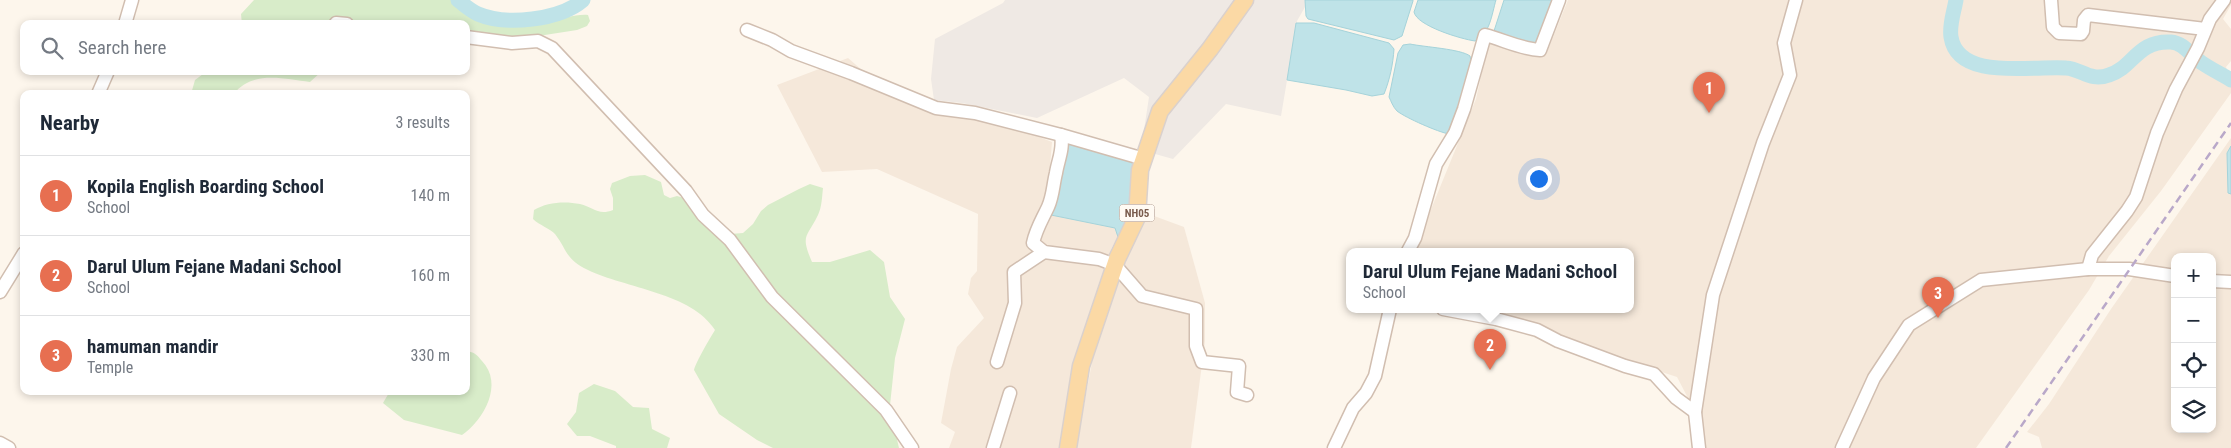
<!DOCTYPE html>
<meta charset="utf-8">
<style>
body{margin:0;font-family:"Roboto Condensed",sans-serif;background:#f2f2f3;color:#1f2937}
.controls{position:absolute;right:15px;bottom:15px;display:grid;overflow:hidden;border-radius:10px;box-shadow:0 2px 8px #0003}
.controls button{width:45px;height:45px;display:grid;place-items:center;padding:0;border:0;border-bottom:1px solid #e0e1e3;background:#fff;color:#1f2937;font:25px sans-serif}
.you{position:absolute;left:1538px;top:178px;width:18px;height:18px;margin:-12px;border:4px solid #fff;border-radius:50%;background:#1a73e8;box-shadow:0 0 0 8px #1a73e833}
.badge{display:grid;place-items:center;width:32px;height:32px;border-radius:50%;background:#e76f51;color:#fff;font-size:16px;font-weight:700}
.pin{position:absolute;translate:-50% -41px;filter:drop-shadow(0 1px 2px #0008)}
.pin::after{content:'';position:absolute;top:26px;width:18px;height:15px;background:inherit;clip-path:polygon(0 0,100% 0,50% 100%)}
.popup{position:absolute;left:1346px;top:248px;width:288px;height:65px;box-sizing:border-box;display:grid;place-content:center;border-radius:10px;background:#fff;filter:drop-shadow(0 1px 4px #0005);font-size:16px;white-space:nowrap;color:#747a83}
.popup b{font-size:19px;color:#1f2937}
.popup::after{content:'';position:absolute;left:50%;top:100%;margin-left:-10px;border:10px solid transparent;border-top-color:#fff}
.list{margin:0;padding:0;list-style:none}
h2{display:flex;justify-content:space-between;align-items:center;height:65px;margin:0;padding:0 20px;font-size:21px}
h2 small{font-size:16px;font-weight:400;color:#747a83}
.list li{display:grid;grid-template-columns:32px 1fr auto;gap:15px;align-items:center;box-sizing:border-box;height:80px;padding:0 20px;border-top:1px solid #e0e1e3}
.list b{display:block;font-size:19px;white-space:nowrap}
.list p{margin:0;font-size:16px;white-space:nowrap;color:#747a83}
.list em{font-size:16px;font-style:normal;color:#747a83}
.icon{flex:none;width:28px;height:28px;fill:none;stroke:currentColor;stroke-width:2;stroke-linecap:round;stroke-linejoin:round}
.map{position:relative;flex:none;width:2231px;height:448px;overflow:hidden}
.search{position:absolute;background:#fff;box-shadow:0 2px 8px #0003;left:20px;top:20px;width:450px;height:55px;display:flex;align-items:center;gap:12px;box-sizing:border-box;padding:0 18px;border-radius:10px;color:#747a83;font-size:19px}
.panel{position:absolute;background:#fff;box-shadow:0 2px 8px #0003;left:20px;top:90px;width:450px;height:305px;border-radius:10px}
.map>svg:first-child{display:block}
.residential{fill:#f5e8da;fill-rule:evenodd}
.industrial{fill:#efe9e4}
.green{fill:#d8ecc9}
.water{fill:#bfe3e8;stroke:#a5d3da}
.lines{fill:none;stroke-linecap:round;stroke-linejoin:round}
.river{stroke:#bfe3e8;stroke-width:15}
.minor-casing{stroke:#d1beb0;stroke-width:15}
.major-casing{stroke:#dad1cd;stroke-width:19}
.minor{stroke:#fff;stroke-width:12}
.major{stroke:#fbd9a5;stroke-width:16}
.rail{stroke:#b9a8c9;stroke-width:2.5;stroke-dasharray:8 5;stroke-linecap:butt}
.labels{text-anchor:middle;stroke-width:4;stroke-linejoin:round;paint-order:stroke}
.shield{fill:#fffaf3;stroke:#a28b7f;stroke-width:1}
.shield-label{font-size:11px;font-weight:bold;fill:#7a5c4d}
</style>
<div class="map">
<svg width="2231" height="448" viewBox="0 0 2231 448">
<rect width="100%" height="100%" fill="#fdf6ec"/>
<g class="residential">
<polygon points="1568,0 2231,0 2231,5 2223,19 2231,29 2231,61 2226,67 2231,82 2231,93 2161,191 2109,256 2089,290 1976,448 1703,448 1701,423 1677,377 1469,309 1630,309 1630,251 1414,251 1476,99 1487,49 1493,40 1532,55 1547,52"/>
<polygon points="848,58 885,90 1006,124 1052,142 1046,214 1116,228 1118,237 1112,247 1091,314 1063,448 949,448 955,432 941,423 951,369 957,347 984,318 968,294 971,278 977,271 978,214 877,169 822,172 777,85"/>
<path d="M2231,138v310h-189l-3,-11 -12,-5 22,-28 62,-95zM2175,257h37v172h-37z"/>
<polygon points="1146,213 1184,227 1205,303 1205,341 1191,448 1076,448 1093,357 1119,275"/>
</g>
<polygon class="industrial" points="1005,0 1309,0 1297,21 1281,116 1226,104 1173,159 1141,150 1149,97 1124,78 1037,118 962,103 934,100 931,79 935,39 1003,3"/>
<g class="green">
<path d="M254,0h197c8,7 15,15 25,18 17,7 56,9 74,4 13,-3 25,-8 38,-7l2,6 -3,5 -10,4 -58,9 -53,-7v-8h-70l-55,-5 -11,5h-88l-1,-10z"/>
<path d="M207,71h115l-12,11c-26,-3 -58,-12 -76,12h-43l4,-14z"/>
<path d="M645,175l16,7 3,13 6,3 7,-2 7,2 34,37 25,-2 10,-9 8,-13 7,-6 31,-16 11,-5 13,4c-1,8 -1,19 -5,27 -11,23 -18,19 -6,47h18l40,-12 14,12 6,35 15,22 -10,39 -7,66 8,11 3,13h-126l-16,-8 -38,-26 -25,-44c2,-8 16,-32 21,-40 -23,-37 -90,-42 -127,-60 -23,-11 -20,-19 -33,-36 -4,-5 -16,-9 -22,-15l1,-9c13,-8 31,-9 46,-6 13,3 18,12 33,6v-12l-3,-9 2,-6 18,-7z"/>
<path d="M466,351c9,1 11,4 16,10 22,23 2,59 -20,74l-58,-15 -21,-17 7,-12h76z"/>
<polygon points="594,384 615,391 633,407 649,408 652,429 670,438 667,448 616,448 616,446 590,436 577,436 567,424 576,412 579,393"/>
</g>
<g class="water">
<polygon points="1305,0 1413,0 1413,1 1402,36 1394,40 1308,19 1306,16"/>
<path d="M1418,0h78c-4,13 -6,35 -21,41 -14,-2 -58,-15 -61,-29z"/>
<polygon points="1504,0 1556,0 1539,45 1504,38 1494,31"/>
<path d="M1296,23h18l75,20 5,6c-1,15 -4,30 -10,45l-12,2 -26,-6 -59,-10z"/>
<path d="M1410,44c14,3 51,5 60,12l2,10 -23,68c-11,-2 -43,-16 -52,-23 -4,-4 -6,-10 -8,-14l9,-44 5,-8z"/>
<polygon points="1066,141 1136,163 1136,212 1118,237 1115,228 1046,214"/>
<polygon points="2231,146 2231,194 2228,193 2227,153"/>
</g>
<g class="lines">
<g class="river">
<path d="M458,0c6,5 13,11 20,14 28,12 82,6 105,-14"/>
<path d="M1956,0c-2,12 -7,25 -5,37 7,45 84,28 115,31 16,1 24,14 43,7 24,-7 28,-35 62,-33 13,1 20,14 31,21 9,6 19,11 29,17"/>
</g>
<g class="minor-casing">
<g id="minor">
<polyline points="2051,0 2053,27 2059,33 2081,34 2083,31 2084,20 2088,15 2205,29"/>
<polyline points="336,23 347,24"/>
<polyline points="125,24 132,0"/>
<polyline points="747,30 772,40 791,51 851,73 936,108 975,113 1061,135"/>
<polyline points="466,37 512,43 538,41 552,48 686,191 703,215 730,240 772,297 886,410 912,448"/>
<polyline points="98,94 108,71"/>
<path d="M1144,159l-83,-24c3,14 -3,25 -5,38 -3,12 -3,23 -8,34 -6,13 -12,22 -15,36l11,9 55,7 16,6 27,31 54,13v37l6,16 37,4 -2,26 10,3"/>
<path d="M1408,251l7,-13 21,-74 19,-31 9,-24 21,-74c19,5 36,14 55,15l19,-50"/>
<polyline points="2088,269 2092,255 2127,211 2136,197 2157,133 2176,89 2198,48 2210,19 2224,0"/>
<polyline points="2212,281 2231,282"/>
<polyline points="0,292 24,253"/>
<polyline points="1443,309 1496,319 1537,330 1558,341 1625,366 1654,374 1676,398 1695,412"/>
<polyline points="997,362 1015,303 1014,272 1044,252"/>
<polyline points="0,443 9,448"/>
<polyline points="993,448 1010,393"/>
<polyline points="1334,448 1353,408 1366,393 1375,376 1390,309"/>
<polyline points="1699,448 1695,412 1713,295 1763,143 1790,75 1784,43 1796,0"/>
<polyline points="1842,448 1874,378 1909,325 1981,280 2088,269 2129,269 2175,276"/>
</g>
</g>
<g class="major-casing">
<polyline id="major" points="1068,448 1081,366 1117,259 1137,217 1140,170 1160,111 1210,49 1245,0"/>
</g>
<use href="#minor" class="minor"/>
<use href="#major" class="major"/>
<polyline class="rail" points="2006,448 2231,123"/>
</g>
<g class="labels">
<rect class="shield" x="1119.5" y="204.5" width="35" height="17" rx="4"/>
<g class="shield-label">
<text x="1137" y="217">NH05</text>
</g>
</g>
</svg>
<div class="controls">
<button>+</button>
<button>−</button>
<button><svg class="icon" aria-label="locate" viewBox="0 0 24 24"><circle cx="12" cy="12" r="6"/><path d="M12 2v4M12 18v4M2 12h4M18 12h4"/></svg></button>
<button><svg class="icon" aria-label="layers" viewBox="0 0 24 24"><path d="M12 4l9 5-9 5-9-5zM3 14l9 5 9-5"/></svg></button>
</div>
<div class="you"></div>
<div class="pin badge" style="left:1709px;top:113px">1</div>
<div class="pin badge" style="left:1490px;top:370px">2</div>
<div class="popup"><b>Darul Ulum Fejane Madani School</b>School</div>
<div class="pin badge" style="left:1938px;top:318px">3</div>
<div class="search"><svg class="icon" aria-label="search" viewBox="0 0 24 24"><circle cx="10" cy="10" r="6"/><path d="M15 15l6 6"/></svg>Search here</div>
<section class="panel">
<h2>Nearby<small>3 results</small></h2>
<ul class="list">
<li><span class="badge">1</span><div><b>Kopila English Boarding School</b><p>School</p></div><em>140 m</em></li>
<li><span class="badge">2</span><div><b>Darul Ulum Fejane Madani School</b><p>School</p></div><em>160 m</em></li>
<li><span class="badge">3</span><div><b>hamuman mandir</b><p>Temple</p></div><em>330 m</em></li>
</ul>
</section>
</div>
